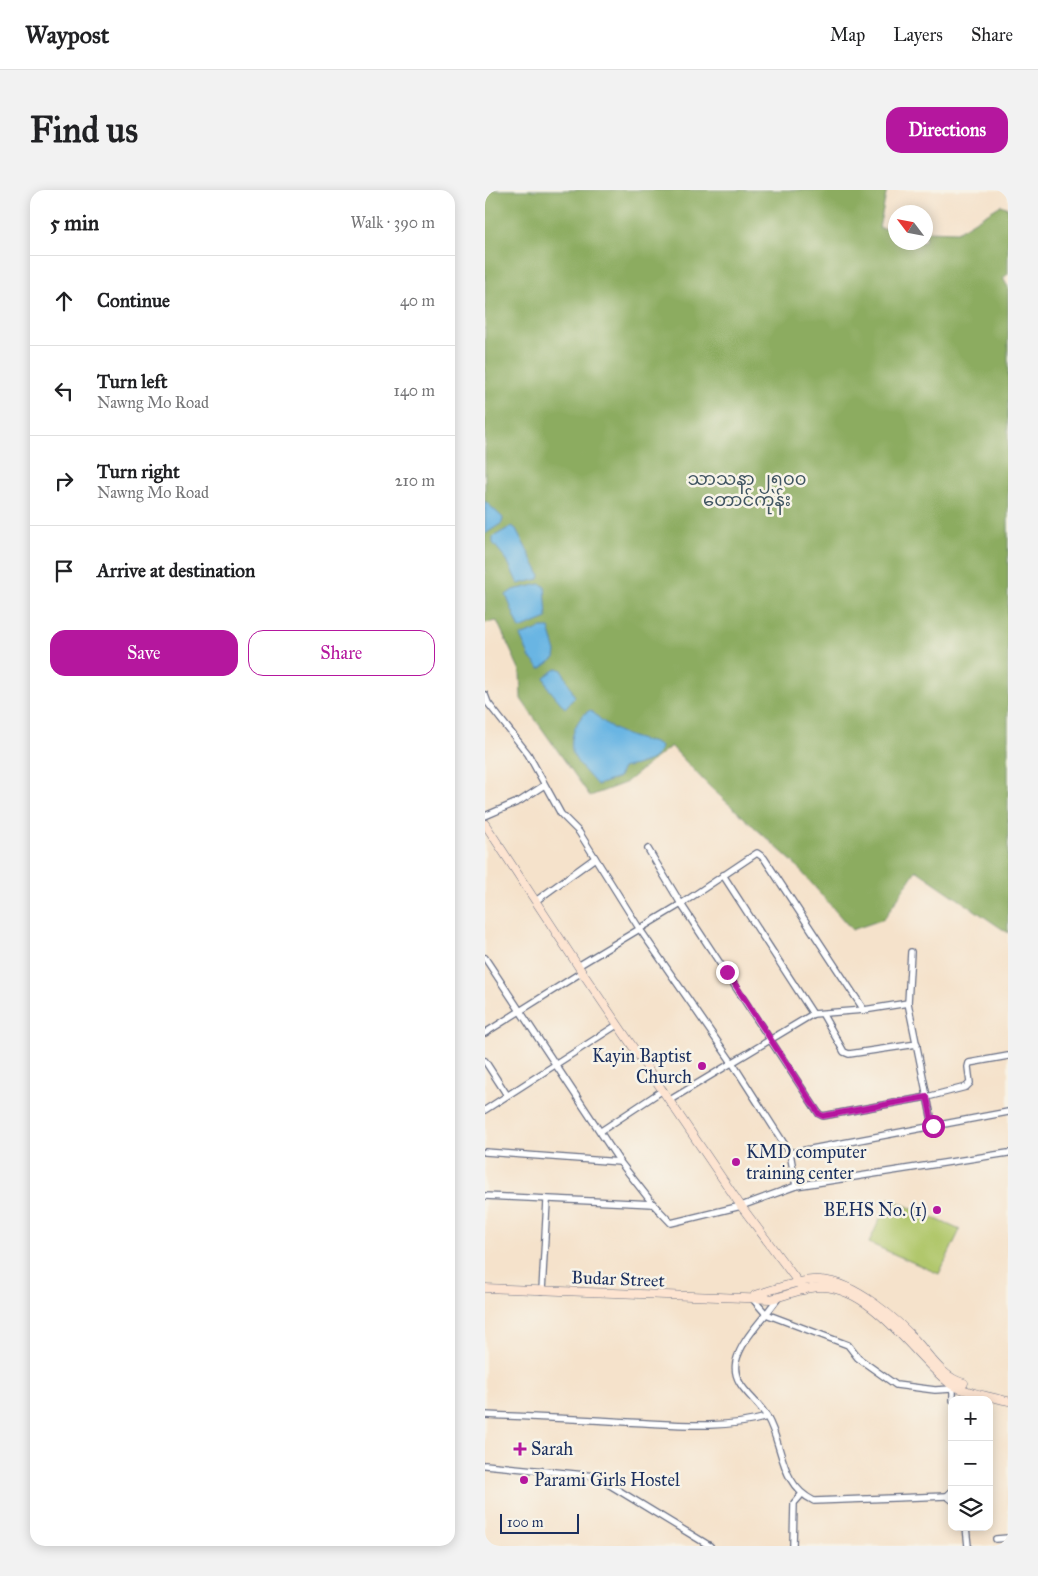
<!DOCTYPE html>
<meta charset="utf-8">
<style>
body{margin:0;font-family:"IM FELL Great Primer","Noto Sans Myanmar",serif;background:#f2f2f2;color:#202124}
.controls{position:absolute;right:15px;bottom:15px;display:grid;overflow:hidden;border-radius:10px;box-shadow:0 2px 12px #0003}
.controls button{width:45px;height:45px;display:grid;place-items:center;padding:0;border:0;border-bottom:1px solid #e0e0e0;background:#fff;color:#202124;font:25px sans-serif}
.compass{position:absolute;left:403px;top:15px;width:45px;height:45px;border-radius:50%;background:#fff;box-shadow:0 2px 12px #0003;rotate:302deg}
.scale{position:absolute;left:15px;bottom:12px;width:79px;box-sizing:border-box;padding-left:5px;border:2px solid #1b2f5e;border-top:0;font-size:14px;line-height:18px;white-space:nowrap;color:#1b2f5e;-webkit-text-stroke:4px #f7f3e8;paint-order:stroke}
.stop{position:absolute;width:15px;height:15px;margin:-11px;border:4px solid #b5179e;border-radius:50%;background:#fff}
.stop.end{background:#b5179e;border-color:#fff;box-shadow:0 1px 5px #0008}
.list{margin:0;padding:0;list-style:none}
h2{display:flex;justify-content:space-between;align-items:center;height:65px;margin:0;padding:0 20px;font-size:21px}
h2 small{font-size:16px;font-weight:400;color:#757577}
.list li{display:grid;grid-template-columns:32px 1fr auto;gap:15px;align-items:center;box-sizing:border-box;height:90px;padding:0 20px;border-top:1px solid #e0e0e0}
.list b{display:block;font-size:19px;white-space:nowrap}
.list p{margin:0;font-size:16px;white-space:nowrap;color:#757577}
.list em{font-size:16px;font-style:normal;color:#757577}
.actions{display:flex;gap:10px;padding:15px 20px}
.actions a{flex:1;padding:11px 0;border:1px solid #b5179e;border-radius:15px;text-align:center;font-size:18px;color:#b5179e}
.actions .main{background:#b5179e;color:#fff}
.icon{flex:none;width:28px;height:28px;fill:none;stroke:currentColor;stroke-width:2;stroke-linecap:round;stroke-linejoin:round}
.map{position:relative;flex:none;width:523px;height:1356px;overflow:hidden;border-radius:15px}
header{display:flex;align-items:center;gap:30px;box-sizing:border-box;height:70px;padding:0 25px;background:#fff;border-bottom:1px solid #e0e0e0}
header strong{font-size:24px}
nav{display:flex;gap:28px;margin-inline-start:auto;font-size:18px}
.intro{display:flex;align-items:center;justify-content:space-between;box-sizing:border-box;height:120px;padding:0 30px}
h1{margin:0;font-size:35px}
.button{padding:12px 22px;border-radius:15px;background:#b5179e;color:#fff;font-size:18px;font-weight:700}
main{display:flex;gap:30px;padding:0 30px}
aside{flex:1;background:#fff;border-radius:15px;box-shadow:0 2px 12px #0003}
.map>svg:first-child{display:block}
.green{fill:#b1c76c;stroke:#667b65}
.forest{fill:#8cac60;stroke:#546e5f}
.water{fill:#69b5e3;stroke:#4272a0}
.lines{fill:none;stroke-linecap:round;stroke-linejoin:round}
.street-casing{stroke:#676e84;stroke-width:8}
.secondary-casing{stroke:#676e84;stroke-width:9}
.street{stroke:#fff;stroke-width:5.5}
.secondary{stroke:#fde4d1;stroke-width:8}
.route{stroke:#b5179e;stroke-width:6}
.poi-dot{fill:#b5179e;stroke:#f7f3e8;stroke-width:2}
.labels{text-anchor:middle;stroke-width:5;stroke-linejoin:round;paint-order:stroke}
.park-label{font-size:18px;fill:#405562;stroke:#f7f3e8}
.poi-label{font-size:18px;fill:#1b2f5e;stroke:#f7f3e8;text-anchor:start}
.street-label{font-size:18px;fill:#1b2f5e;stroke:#f7f3e8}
</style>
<header>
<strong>Waypost</strong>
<nav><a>Map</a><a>Layers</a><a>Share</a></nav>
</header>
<div class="intro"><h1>Find us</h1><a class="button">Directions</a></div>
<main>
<aside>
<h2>5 min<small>Walk · 390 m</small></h2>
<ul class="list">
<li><svg class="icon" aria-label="ahead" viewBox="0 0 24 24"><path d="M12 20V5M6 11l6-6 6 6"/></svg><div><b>Continue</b></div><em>40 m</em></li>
<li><svg class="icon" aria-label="left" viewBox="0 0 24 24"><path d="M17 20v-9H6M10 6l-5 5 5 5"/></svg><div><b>Turn left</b><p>Nawng Mo Road</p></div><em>140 m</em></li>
<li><svg class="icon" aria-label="right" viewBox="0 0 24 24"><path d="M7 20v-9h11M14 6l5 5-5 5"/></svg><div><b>Turn right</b><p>Nawng Mo Road</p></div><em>210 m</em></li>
<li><svg class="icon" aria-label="arrive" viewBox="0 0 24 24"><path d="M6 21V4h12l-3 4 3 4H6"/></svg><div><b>Arrive at destination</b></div></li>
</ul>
<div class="actions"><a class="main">Save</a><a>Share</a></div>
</aside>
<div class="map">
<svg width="523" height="1356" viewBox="0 0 523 1356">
<rect width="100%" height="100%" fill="#f7f3e8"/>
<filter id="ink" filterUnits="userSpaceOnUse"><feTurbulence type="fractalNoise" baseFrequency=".02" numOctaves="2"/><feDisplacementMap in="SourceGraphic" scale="10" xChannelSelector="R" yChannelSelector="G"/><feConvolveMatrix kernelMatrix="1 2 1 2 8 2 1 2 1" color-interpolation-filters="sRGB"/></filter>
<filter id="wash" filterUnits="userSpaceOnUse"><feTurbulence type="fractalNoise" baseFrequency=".0096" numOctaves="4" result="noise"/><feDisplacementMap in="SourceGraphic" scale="20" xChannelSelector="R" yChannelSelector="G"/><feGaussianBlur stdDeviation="1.12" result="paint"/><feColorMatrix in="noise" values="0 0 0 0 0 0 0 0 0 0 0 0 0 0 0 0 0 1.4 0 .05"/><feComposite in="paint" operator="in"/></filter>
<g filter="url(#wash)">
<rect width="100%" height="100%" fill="#f5e2cb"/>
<polygon class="green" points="404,1008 475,1040 454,1084 384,1053"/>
<polygon class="forest" points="0,0 402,0 394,38 410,39 410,52 440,52 441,41 472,42 516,15 523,18 523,84 518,88 523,97 523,743 431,680 399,729 367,740 309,673 224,596 186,556 140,593 105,606 45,522 36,509 35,481 12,431 0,433"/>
<g class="water">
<polygon points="0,311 18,328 17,333 0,344"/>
<polygon points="27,336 31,339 55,385 54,389 33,394 22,370 8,353 8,347"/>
<polygon points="55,394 60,396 62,428 35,439 21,405 28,400"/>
<polygon points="57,438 64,438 71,462 70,468 55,479 45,468 35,446"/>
<polygon points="73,478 77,480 90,507 80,518 64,499 59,487"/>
<path d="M106,520c12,14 29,24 48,29 9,3 14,2 22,8 -6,17 -24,17 -38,21l-5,10 -21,7c-7,-9 -20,-21 -24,-31 -5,-14 4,-39 18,-44z"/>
</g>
</g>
<g filter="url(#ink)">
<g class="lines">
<g class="street-casing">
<g id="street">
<polyline points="0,505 3,513 43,564 76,624 94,642 154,738 248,874 305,963 523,922"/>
<polyline points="0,626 35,611 58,596"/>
<polyline points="163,659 196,714 334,924 338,926 442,907 481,897 485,893 483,877 484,873 523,866"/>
<polyline points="238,685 328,824"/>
<polyline points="52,710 110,668"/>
<polyline points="426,762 423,813 448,936"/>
<polyline points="0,768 135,972 168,1014 186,1033 256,1016 311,996 523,963"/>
<polyline points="93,776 196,714 272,663 279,668 379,820"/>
<polyline points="338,825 359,862 364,864 432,854"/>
<polyline points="0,843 97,782"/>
<polyline points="0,871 22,905"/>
<polyline points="185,910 328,824 379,820 423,813"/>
<polyline points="0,920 132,835"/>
<polyline points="116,941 178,900"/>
<polyline points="0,962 135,972"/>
<polyline points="305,963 311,996"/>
<polyline points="0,1006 168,1014"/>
<polyline points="57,1101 62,1011"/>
<polyline points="267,1108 281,1124 294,1107"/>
<polyline points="468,1197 468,1210"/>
<path d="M0,1225c47,2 94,4 142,7 45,2 96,8 140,-5"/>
<polyline points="0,1275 110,1286 225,1356"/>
<polyline points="467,1301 462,1306 467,1310"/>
<path d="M462,1306l-133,5c-35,-17 -30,-55 -47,-84 -9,-18 -36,-31 -31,-55 4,-18 19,-34 30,-48l82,31 10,13 38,27 39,5 17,-1"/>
<polyline points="481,1337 483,1356"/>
<polyline points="511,1349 523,1348"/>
<polyline points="308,1356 309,1313 316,1305"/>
</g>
</g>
<g class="secondary-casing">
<g id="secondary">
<polyline points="0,634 97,782 256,1016 319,1100"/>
<path d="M0,1098l285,11c18,-3 35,-13 53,-12 52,3 90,68 126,96 12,9 44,14 59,18"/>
<path d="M270,1105c17,-5 49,-17 66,-15 33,2 77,39 98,64 12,14 25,34 45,39"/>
</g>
</g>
<use href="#street" class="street"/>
<use href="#secondary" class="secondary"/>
</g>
</g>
<g class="lines" filter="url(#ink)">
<polyline class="route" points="242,782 334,924 338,926 442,907 448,936"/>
</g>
<g class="poi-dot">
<circle cx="217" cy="876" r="5"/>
<circle cx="251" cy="972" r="5"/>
<circle cx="452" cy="1020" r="5"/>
<path d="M32.5 1251.5h5v5h5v5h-5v5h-5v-5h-5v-5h5z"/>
<circle cx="39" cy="1290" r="5"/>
</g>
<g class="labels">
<g class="park-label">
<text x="262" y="295">သာသနာ ၂၅၀၀<tspan x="262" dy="21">တောင်ကုန်း</tspan></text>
</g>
<g class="poi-label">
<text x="207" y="872" text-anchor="end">Kayin Baptist<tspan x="207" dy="21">Church</tspan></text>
<text x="261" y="968">KMD computer<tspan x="261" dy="21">training center</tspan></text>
<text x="442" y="1026" text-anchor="end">BEHS No. (1)</text>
<text x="46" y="1265">Sarah</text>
<text x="49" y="1296">Parami Girls Hostel</text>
</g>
<g class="street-label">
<text transform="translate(133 1089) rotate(2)" y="6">Budar Street</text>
</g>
</g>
</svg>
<div class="controls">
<button>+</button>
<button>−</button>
<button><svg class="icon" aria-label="layers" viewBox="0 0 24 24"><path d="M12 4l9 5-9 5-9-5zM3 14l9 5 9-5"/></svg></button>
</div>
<svg class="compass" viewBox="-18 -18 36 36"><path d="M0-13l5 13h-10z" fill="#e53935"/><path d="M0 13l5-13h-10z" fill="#757577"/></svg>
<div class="scale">100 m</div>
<div class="stop" style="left:448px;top:936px"></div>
<div class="stop end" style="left:242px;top:782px"></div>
</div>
</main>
